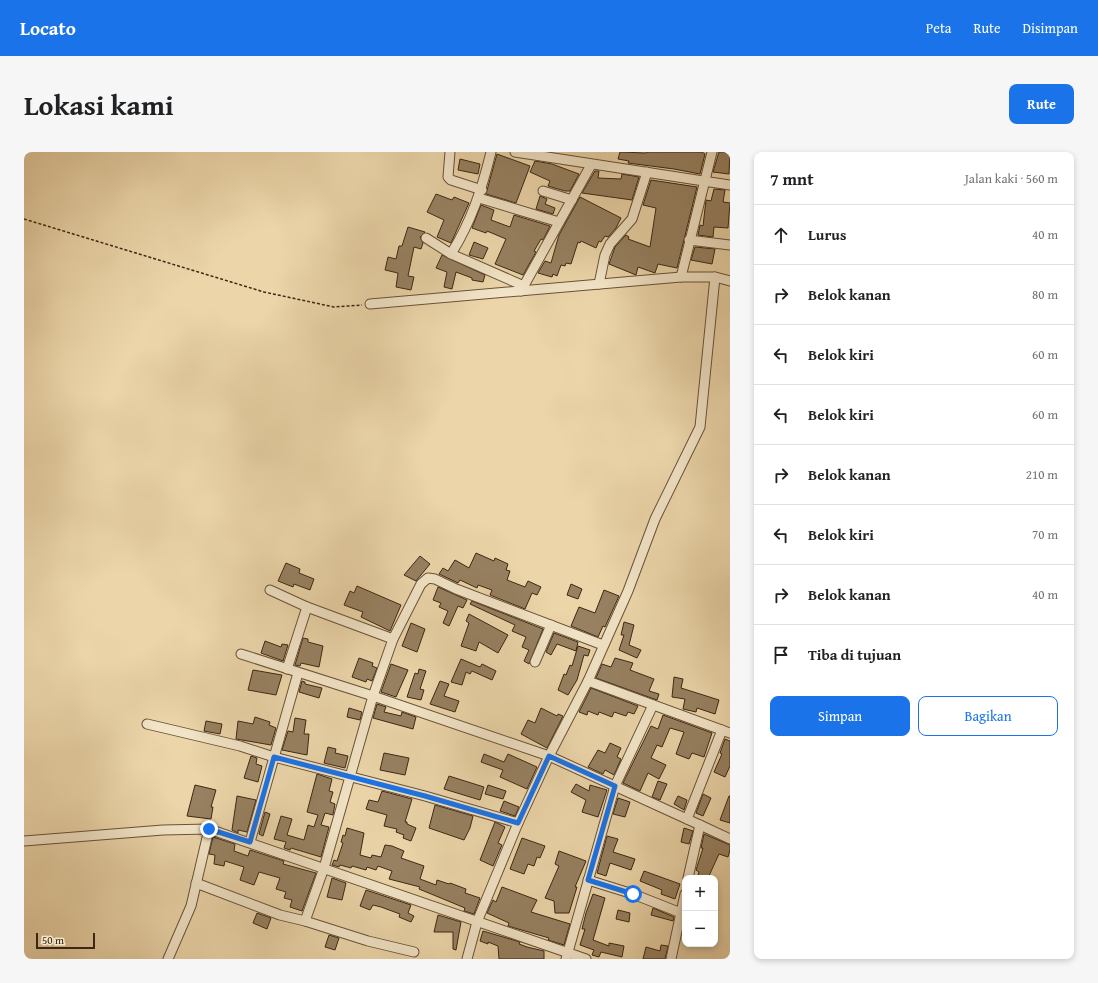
<!DOCTYPE html>
<html lang="id">
<meta charset="utf-8">
<style>
body{margin:0;font-family:"Gentium Book Plus",serif;background:#f6f6f6;color:#202124}
.controls{position:absolute;right:12px;bottom:12px;display:grid;overflow:hidden;border-radius:8px;box-shadow:0 2px 6px #0003}
.controls button{width:36px;height:36px;display:grid;place-items:center;padding:0;border:0;border-bottom:1px solid #e0e0e0;background:#fff;color:#202124;font:20px sans-serif}
.scale{position:absolute;left:12px;bottom:10px;width:59px;box-sizing:border-box;padding-left:4px;border:2px solid #3d2713;border-top:0;font-size:11px;line-height:14px;white-space:nowrap;color:#3d2713;-webkit-text-stroke:3px #f2e4c7;paint-order:stroke}
.stop{position:absolute;width:12px;height:12px;margin:-9px;border:3px solid #1a73e8;border-radius:50%;background:#fff}
.stop.end{background:#1a73e8;border-color:#fff;box-shadow:0 1px 4px #0008}
.list{margin:0;padding:0;list-style:none}
h2{display:flex;justify-content:space-between;align-items:center;height:52px;margin:0;padding:0 16px;font-size:17px}
h2 small{font-size:13px;font-weight:400;color:#757577}
.list li{display:grid;grid-template-columns:26px 1fr auto;gap:12px;align-items:center;box-sizing:border-box;height:60px;padding:0 16px;border-top:1px solid #e0e0e0}
.list b{display:block;font-size:15px;white-space:nowrap}
.list em{font-size:13px;font-style:normal;color:#757577}
.actions{display:flex;gap:8px;padding:12px 16px}
.actions a{flex:1;padding:9px 0;border:1px solid #1a73e8;border-radius:8px;text-align:center;font-size:14px;color:#1a73e8}
.actions .main{background:#1a73e8;color:#fff}
.icon{flex:none;width:22px;height:22px;fill:none;stroke:currentColor;stroke-width:2;stroke-linecap:round;stroke-linejoin:round}
.map{position:relative;flex:none;width:706px;height:807px;overflow:hidden;border-radius:8px}
header{display:flex;align-items:center;gap:24px;box-sizing:border-box;height:56px;padding:0 20px;background:#1a73e8;color:#fff}
header strong{font-size:19px}
nav{display:flex;gap:22px;margin-inline-start:auto;font-size:14px}
.intro{display:flex;align-items:center;justify-content:space-between;box-sizing:border-box;height:96px;padding:0 24px}
h1{margin:0;font-size:28px}
.button{padding:10px 18px;border-radius:8px;background:#1a73e8;color:#fff;font-size:14px;font-weight:700}
main{display:flex;gap:24px;padding:0 24px}
aside{flex:1;background:#fff;border-radius:8px;box-shadow:0 2px 6px #0003}
.map>svg:first-child{display:block}
.building{fill:#978161;stroke:#3d2713}
.lines{fill:none;stroke-linecap:round;stroke-linejoin:round}
.minor-casing{stroke:#685238;stroke-width:11}
.path{stroke:#3d2713;stroke-width:1.5;stroke-dasharray:3 2;stroke-linecap:butt}
.minor{stroke:#f2e4c7;stroke-width:9}
.route{stroke:#1a73e8;stroke-width:5}
</style>
<header>
<strong>Locato</strong>
<nav><a>Peta</a><a>Rute</a><a>Disimpan</a></nav>
</header>
<div class="intro"><h1>Lokasi kami</h1><a class="button">Rute</a></div>
<main>
<div class="map">
<svg width="706" height="807" viewBox="0 0 706 807">
<rect width="100%" height="100%" fill="#ebd5a9"/>
<filter id="stains"><feTurbulence type="fractalNoise" baseFrequency=".005" numOctaves="4"/><feColorMatrix values="0 0 0 0 .2 0 0 0 0 .09 0 0 0 0 .02 0 0 0 .5 -.17"/></filter>
<radialGradient id="worn" r=".72"><stop offset=".6" stop-color="#630" stop-opacity="0"/><stop offset="1" stop-color="#630" stop-opacity=".3"/></radialGradient>
<g class="building">
<polygon points="596,0 622,1 623,0 678,0 681,2 676,22 650,17 604,11 605,9 594,7"/>
<polygon points="695,0 706,0 705,22 689,20"/>
<polygon points="473,2 506,14 492,51 462,42"/>
<polygon points="436,7 456,12 454,22 434,18"/>
<polygon points="511,9 528,12 555,22 546,39 541,39 524,34 526,29 506,20"/>
<polygon points="571,19 575,19 574,26 597,27 598,22 615,25 608,48 558,41"/>
<polygon points="627,28 673,35 653,116 634,112 631,121 614,115 612,123 585,112 591,95 602,83 605,85 604,87 626,95 632,56 619,53"/>
<polygon points="690,37 701,38 699,50 706,51 704,76 690,75 689,85 674,83 676,73 679,74 682,48 687,49"/>
<polygon points="412,42 428,48 430,45 445,51 427,91 413,85 420,68 403,60"/>
<polygon points="516,44 523,47 521,52 531,56 529,62 512,57"/>
<polygon points="556,45 597,66 592,76 584,85 581,84 577,90 575,89 572,96 557,89 556,91 554,90 547,112 542,111 541,114 537,113 533,124 529,122 528,125 514,121 521,109 527,111 535,83"/>
<polygon points="457,53 470,58 467,68 486,75 490,63 526,74 519,88 517,87 510,99 512,100 499,123 471,112 482,87 463,79 462,81 448,76"/>
<polygon points="384,75 401,80 396,85 399,91 397,97 390,95 384,124 390,125 387,138 372,135 374,121 361,118 364,105 372,107 375,94 378,94"/>
<polygon points="450,90 464,96 459,107 445,103"/>
<polygon points="671,95 691,97 688,112 667,108"/>
<polygon points="418,103 461,123 459,130 448,128 448,126 432,120 428,137 420,135 423,120 412,116"/>
<polygon points="452,401 470,409 471,406 484,412 482,418 486,419 483,428 501,435 504,429 517,435 513,443 508,441 501,457 466,443 468,438 454,433 453,436 436,428 434,431 415,422 419,416 424,419 431,408 445,416"/>
<polygon points="396,404 406,412 392,429 380,423"/>
<polygon points="262,411 276,417 275,421 290,427 286,438 270,432 269,435 254,429"/>
<polygon points="547,432 558,437 554,447 543,443"/>
<polygon points="333,434 377,453 366,479 337,465 339,460 320,453 326,439 330,441"/>
<polygon points="414,435 443,448 439,456 434,454 425,474 419,471 424,459 415,455 417,451 409,448"/>
<polygon points="580,438 595,444 581,475 579,474 574,485 547,474 555,455 571,461"/>
<polygon points="448,449 519,477 505,512 500,509 505,498 498,495 502,485 488,479 491,473 446,452"/>
<polygon points="445,462 484,483 474,501 455,490 452,499 437,494 445,471 442,469"/>
<polygon points="600,470 610,473 605,493 617,498 613,506 595,498 600,483 597,483"/>
<polygon points="387,471 401,477 393,500 378,494"/>
<polygon points="530,481 554,490 552,499 533,492 527,503 522,500"/>
<polygon points="279,486 284,487 284,490 299,494 295,515 277,511 276,514 271,513"/>
<polygon points="241,489 257,495 258,492 264,493 259,509 237,501"/>
<polygon points="554,494 566,498 564,504 560,503 553,528 544,543 534,538 540,522 542,523 546,513 548,514"/>
<polygon points="335,506 349,511 348,514 353,516 348,529 343,527 342,530 328,525"/>
<polygon points="591,506 609,511 606,518 630,527 625,539 635,542 633,548 572,526 578,512 587,515"/>
<polygon points="437,507 456,515 458,512 472,519 468,528 448,519 446,522 442,520 438,533 427,530"/>
<polygon points="367,512 384,518 372,545 357,540"/>
<polygon points="395,517 402,519 396,537 400,538 397,548 383,545 391,521 394,522"/>
<polygon points="229,518 258,523 252,543 224,538"/>
<polygon points="650,525 659,527 657,536 695,548 691,562 673,556 672,560 659,557 661,547 648,545"/>
<polygon points="278,529 281,530 281,532 298,536 295,546 275,540"/>
<polygon points="416,529 425,532 420,544 435,549 431,560 406,552"/>
<polygon points="567,536 614,554 610,562 604,560 602,564 590,560 588,565 575,560 574,563 564,559 563,563 555,560"/>
<polygon points="353,552 362,555 360,560 377,564 378,560 392,565 389,577 349,566"/>
<polygon points="325,556 338,560 336,568 323,565"/>
<polygon points="517,556 533,564 534,562 539,564 523,596 497,582 504,568 511,571"/>
<polygon points="639,563 688,581 680,605 668,601 665,607 652,602 660,580 646,576 638,595 633,593 627,606 642,613 635,627 624,621 616,639 599,631 627,574 634,577"/>
<polygon points="231,565 246,570 245,573 252,576 247,593 212,587 214,569 229,572"/>
<polygon points="271,566 282,568 280,582 285,582 283,603 258,598 264,579 269,580"/>
<polygon points="182,569 198,572 196,582 180,579"/>
<polygon points="701,587 706,589 706,614 701,625 690,620 698,602 696,601"/>
<polygon points="586,591 597,596 593,605 597,607 590,623 581,618 579,622 564,615 574,598 581,601"/>
<polygon points="304,595 312,597 311,601 324,604 321,616 300,611"/>
<polygon points="360,601 385,606 381,623 356,618"/>
<polygon points="460,602 480,610 484,602 513,615 503,637 476,625 479,618 457,610"/>
<polygon points="227,604 233,606 232,612 238,614 234,630 220,626"/>
<polygon points="293,622 308,627 305,639 309,640 306,650 311,652 309,663 301,661 297,673 305,675 297,705 267,696 266,698 260,696 262,690 250,687 257,664 268,667 263,683 280,688 284,673 290,675 294,663 283,660"/>
<polygon points="425,624 460,635 456,648 420,637"/>
<polygon points="634,629 643,632 636,648 628,645"/>
<polygon points="552,632 565,639 566,633 583,638 574,665 558,660 562,648 547,640"/>
<polygon points="171,633 192,638 187,655 189,655 187,667 163,664"/>
<polygon points="464,633 482,639 479,647 461,642"/>
<polygon points="358,639 388,647 381,670 383,670 383,672 392,676 387,689 379,686 380,683 372,680 373,677 360,674 363,663 342,657 345,648 354,650"/>
<polygon points="679,642 687,646 679,664 672,661"/>
<polygon points="213,644 232,648 223,680 214,678 214,681 208,678"/>
<polygon points="654,644 663,648 660,658 650,652"/>
<polygon points="705,644 706,644 706,671 696,668"/>
<polygon points="594,646 606,650 601,665 589,662"/>
<polygon points="480,649 495,655 491,664 476,659"/>
<polygon points="411,653 449,664 446,676 440,688 405,676"/>
<polygon points="241,660 246,662 239,684 235,682"/>
<polygon points="471,670 481,675 474,691 478,693 469,714 456,708"/>
<polygon points="323,676 340,681 336,703 347,706 348,703 357,705 361,693 368,694 380,699 377,706 400,714 396,727 412,733 413,728 425,732 426,731 442,737 441,741 456,746 450,762 440,759 441,756 395,737 396,735 365,727 368,719 354,714 352,718 343,715 342,718 328,714 327,716 316,713 315,715 308,713 310,708 313,709 319,691 317,690 319,683 321,684"/>
<polygon points="660,676 669,679 665,692 657,690"/>
<polygon points="680,682 706,693 706,698 704,705 695,702 684,726 673,726 675,720 672,718 679,696 677,696"/>
<polygon points="583,684 594,687 589,700 611,707 607,718 586,711 582,724 573,721"/>
<polygon points="189,685 211,692 210,699 224,704 226,698 260,709 259,712 292,721 278,759 266,755 268,748 260,746 262,740 252,737 256,726 235,720 230,733 216,728 220,715 201,709 200,714 190,712 191,703 185,702"/>
<polygon points="498,686 521,694 516,706 513,705 510,714 504,712 500,722 486,717"/>
<polygon points="535,699 562,709 551,735 553,735 545,761 531,761 530,749 521,746 535,714 531,712"/>
<polygon points="620,719 656,732 651,747 637,742 638,738 616,729"/>
<polygon points="308,726 322,731 318,748 303,745"/>
<polygon points="478,735 513,748 507,760 546,772 540,793 524,788 525,786 484,774 485,771 463,761 469,748 472,750"/>
<polygon points="342,738 387,753 384,761 390,764 387,770 375,765 376,762 357,755 349,753 346,758 336,754"/>
<polygon points="569,742 581,746 569,788 585,794 585,791 600,794 598,805 577,800 575,805 568,803 570,798 556,793 561,777 558,777 562,761"/>
<polygon points="629,756 650,765 649,769 627,763"/>
<polygon points="594,758 606,761 605,770 592,767"/>
<polygon points="233,761 247,766 243,777 229,771"/>
<polygon points="414,763 437,770 432,798 429,797 429,780 410,780"/>
<polygon points="459,779 496,790 495,792 503,795 520,799 520,807 475,807 474,794 464,790 464,792 456,789"/>
<polygon points="305,783 315,786 311,798 301,795"/>
<polygon points="637,793 644,794 641,807 619,807 622,795 636,799"/>
</g>
<g class="lines">
<g class="minor-casing">
<g id="minor">
<polyline points="426,0 424,25 427,28 458,38"/>
<polyline points="491,0 706,33"/>
<polyline points="519,39 548,48"/>
<polyline points="455,46 535,70"/>
<polyline points="402,86 427,102 500,134"/>
<polyline points="665,88 706,93"/>
<path d="M427,102c20,-32 31,-65 40,-102"/>
<polyline points="657,125 688,0"/>
<polyline points="691,125 706,129"/>
<polyline points="575,132 581,103 586,92 608,67 623,20"/>
<polyline points="497,139 567,13"/>
<polyline points="346,152 657,125 691,125 676,275 631,367 604,439 564,529 525,604 494,671 453,770 443,807"/>
<polyline points="246,438 283,455 369,487"/>
<polyline points="217,502 349,544 369,487 397,432 404,426 411,427 432,437 579,493"/>
<polyline points="511,510 527,473"/>
<polyline points="263,517 283,455"/>
<polyline points="564,529 706,581"/>
<polyline points="123,572 216,594 250,605 401,644 494,671"/>
<polyline points="663,667 698,578"/>
<polyline points="0,689 139,678 185,677 562,807"/>
<polyline points="226,690 274,521"/>
<polyline points="664,726 676,673 706,687"/>
<polyline points="564,728 609,742 657,761"/>
<polyline points="172,731 256,763 281,769 300,716 349,544 525,604 676,673"/>
<polyline points="281,769 344,789 390,800"/>
<polyline points="144,807 167,754 185,677"/>
<polyline points="542,807 591,634 629,553"/>
<polyline points="647,807 661,742"/>
</g>
</g>
<polyline class="path" points="0,67 240,140 310,155 338,153"/>
<use href="#minor" class="minor"/>
</g>
<g class="lines">
<polyline class="route" points="185,677 226,690 250,605 401,644 494,671 525,604 591,634 564,728 609,742"/>
</g>
<rect width="100%" height="100%" filter="url(#stains)"/>
<rect width="100%" height="100%" fill="url(#worn)"/>
</svg>
<div class="controls">
<button>+</button>
<button>−</button>
</div>
<div class="scale">50 m</div>
<div class="stop" style="left:609px;top:742px"></div>
<div class="stop end" style="left:185px;top:677px"></div>
</div>
<aside>
<h2>7 mnt<small>Jalan kaki · 560 m</small></h2>
<ul class="list">
<li><svg class="icon" aria-label="ahead" viewBox="0 0 24 24"><path d="M12 20V5M6 11l6-6 6 6"/></svg><div><b>Lurus</b></div><em>40 m</em></li>
<li><svg class="icon" aria-label="right" viewBox="0 0 24 24"><path d="M7 20v-9h11M14 6l5 5-5 5"/></svg><div><b>Belok kanan</b></div><em>80 m</em></li>
<li><svg class="icon" aria-label="left" viewBox="0 0 24 24"><path d="M17 20v-9H6M10 6l-5 5 5 5"/></svg><div><b>Belok kiri</b></div><em>60 m</em></li>
<li><svg class="icon" aria-label="left" viewBox="0 0 24 24"><path d="M17 20v-9H6M10 6l-5 5 5 5"/></svg><div><b>Belok kiri</b></div><em>60 m</em></li>
<li><svg class="icon" aria-label="right" viewBox="0 0 24 24"><path d="M7 20v-9h11M14 6l5 5-5 5"/></svg><div><b>Belok kanan</b></div><em>210 m</em></li>
<li><svg class="icon" aria-label="left" viewBox="0 0 24 24"><path d="M17 20v-9H6M10 6l-5 5 5 5"/></svg><div><b>Belok kiri</b></div><em>70 m</em></li>
<li><svg class="icon" aria-label="right" viewBox="0 0 24 24"><path d="M7 20v-9h11M14 6l5 5-5 5"/></svg><div><b>Belok kanan</b></div><em>40 m</em></li>
<li><svg class="icon" aria-label="arrive" viewBox="0 0 24 24"><path d="M6 21V4h12l-3 4 3 4H6"/></svg><div><b>Tiba di tujuan</b></div></li>
</ul>
<div class="actions"><a class="main">Simpan</a><a>Bagikan</a></div>
</aside>
</main>
